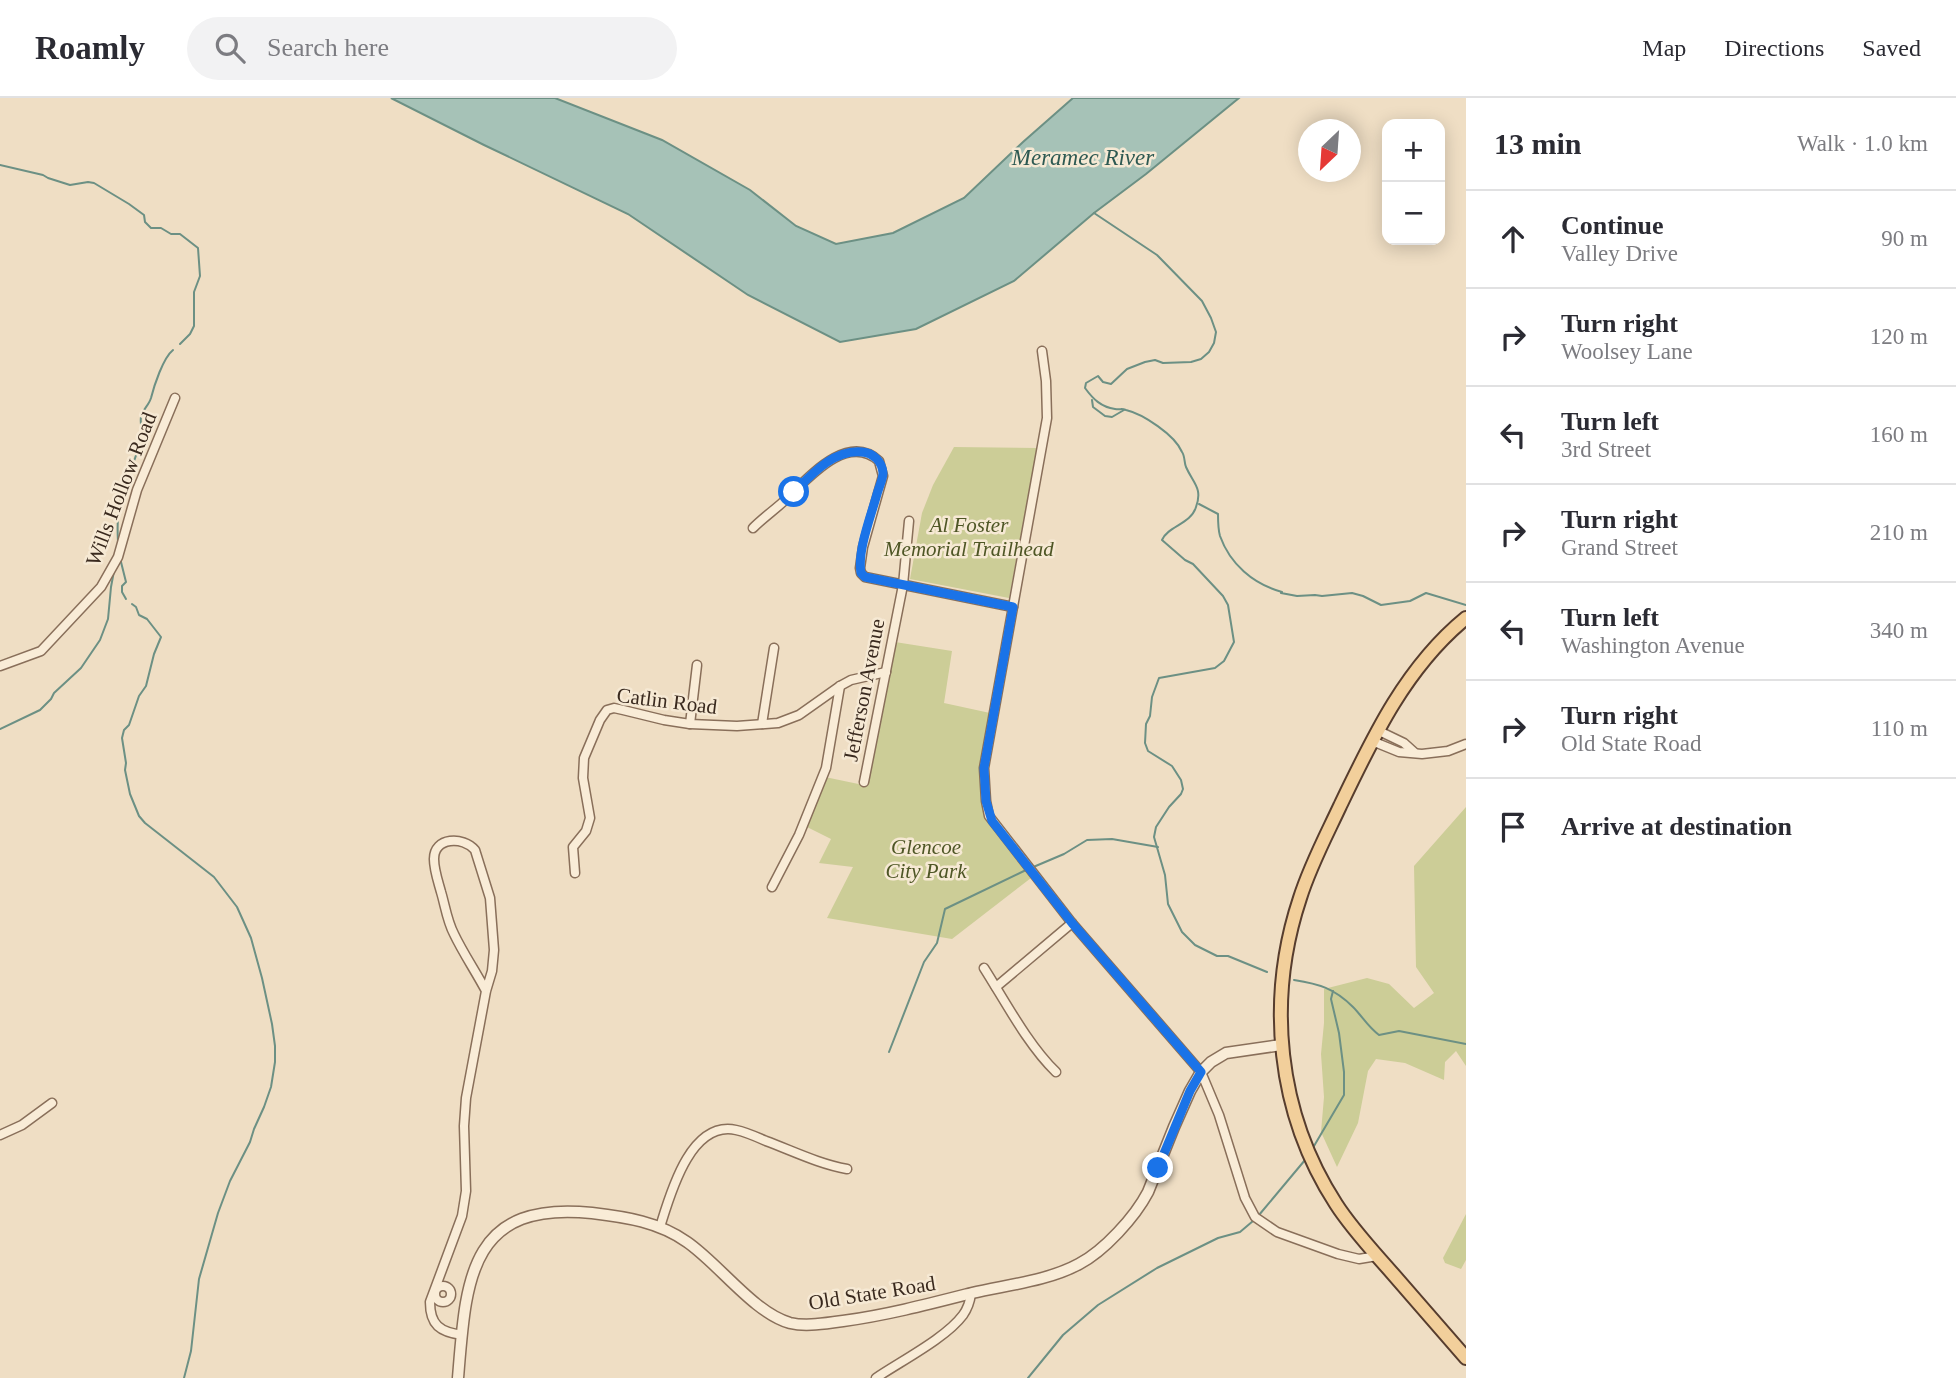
<!DOCTYPE html>
<meta charset="utf-8">
<style>
body{margin:0;font-family:"Times New Roman",serif;background:#f2f2f3;color:#2b2b33}
.controls{position:absolute;right:21px;top:21px;display:grid;overflow:hidden;border-radius:14px;box-shadow:0 4px 18px #0003}
.controls button{width:63px;height:63px;display:grid;place-items:center;padding:0;border:0;border-bottom:2px solid #e1e1e2;background:#fff;color:#2b2b33;font:35px sans-serif}
.compass{position:absolute;left:1298px;top:21px;width:63px;height:63px;border-radius:50%;background:#fff;box-shadow:0 4px 18px #0003;rotate:205deg}
.stop{position:absolute;width:21px;height:21px;margin:-16px;border:5px solid #1a73e8;border-radius:50%;background:#fff}
.stop.end{background:#1a73e8;border-color:#fff;box-shadow:0 2px 7px #0008}
.list{margin:0;padding:0;list-style:none}
h2{display:flex;justify-content:space-between;align-items:center;height:91px;margin:0;padding:0 28px;font-size:30px}
h2 small{font-size:23px;font-weight:400;color:#7c7c81}
.list li{display:grid;grid-template-columns:46px 1fr auto;gap:21px;align-items:center;box-sizing:border-box;height:98px;padding:0 28px;border-top:2px solid #e1e1e2}
.list b{display:block;font-size:26px;white-space:nowrap}
.list p{margin:0;font-size:23px;white-space:nowrap;color:#7c7c81}
.list em{font-size:23px;font-style:normal;color:#7c7c81}
.icon{flex:none;width:38px;height:38px;fill:none;stroke:currentColor;stroke-width:2;stroke-linecap:round;stroke-linejoin:round}
.map{position:relative;flex:none;width:1466px;height:1280px;overflow:hidden}
header{display:flex;align-items:center;gap:42px;box-sizing:border-box;height:98px;padding:0 35px;background:#fff;border-bottom:2px solid #e1e1e2}
header strong{font-size:33px}
nav{display:flex;gap:38px;margin-inline-start:auto;font-size:24px}
.search{width:490px;height:63px;background:#f2f2f3;display:flex;align-items:center;gap:18px;box-sizing:border-box;padding:0 24px;border-radius:38px;color:#7c7c81;font-size:26px}
main{display:flex}
aside{flex:1;background:#fff}
.map>svg:first-child{display:block}
.green{fill:#cccd97}
.water{fill:#a6c2b7;stroke:#6c9084;stroke-width:2}
.lines{fill:none;stroke-linecap:round;stroke-linejoin:round}
.stream{stroke:#6c9084;stroke-width:2}
.minor-casing{stroke:#896f5a;stroke-width:11}
.tertiary-casing{stroke:#896f5a;stroke-width:13}
.primary-casing{stroke:#573d2e;stroke-width:16}
.minor{stroke:#f9ecd7;stroke-width:8}
.tertiary{stroke:#f9ecd7;stroke-width:10}
.primary{stroke:#f2cf9b;stroke-width:12}
.route{stroke:#1a73e8;stroke-width:9}
.labels{text-anchor:middle;stroke-width:5;stroke-linejoin:round;paint-order:stroke}
.street-label{font-size:21px;fill:#39291e;stroke:#f6e9d4}
.park-label{font-size:21px;font-style:italic;fill:#4e5625;stroke:#f6e9d4}
.water-label{font-size:23px;font-style:italic;fill:#2d5952;stroke:#f6e9d4}
</style>
<header>
<strong>Roamly</strong>
<div class="search"><svg class="icon" aria-label="search" viewBox="0 0 24 24"><circle cx="10" cy="10" r="6"/><path d="M15 15l6 6"/></svg>Search here</div>
<nav><a>Map</a><a>Directions</a><a>Saved</a></nav>
</header>
<main>
<div class="map">
<svg width="1466" height="1280" viewBox="0 0 1466 1280">
<rect width="100%" height="100%" fill="#efdec4"/>
<g class="green">
<polygon points="954,349 1037,350 1009,500 910,481 922,415 933,387"/>
<polygon points="895,544 952,553 944,605 990,615 982,702 1031,780 952,841 827,820 853,769 819,765 831,741 805,728 825,679 868,688"/>
<polygon points="1466,709 1466,968 1456,953 1445,964 1444,982 1405,965 1376,961 1368,973 1358,1025 1337,1069 1321,1034 1324,999 1321,956 1324,925 1324,891 1367,880 1389,886 1414,910 1434,895 1416,869 1414,768"/>
<polygon points="1466,1116 1466,1162 1461,1171 1445,1165 1443,1160"/>
</g>
<polygon class="water" points="391,0 555,0 662,42 750,92 796,128 836,146 893,135 964,100 1023,44 1073,0 1239,0 1146,76 1094,115 1014,183 916,231 840,244 748,197 628,116 484,47"/>
<g class="lines">
<g class="stream">
<polyline points="0,67 43,77 48,80 70,87 88,84 94,85 129,106 144,117 145,124 151,130 161,130 171,136 180,136 198,150 200,178 194,194 194,228 190,236 180,246"/>
<path d="M1094,115l63,42 45,46 9,17 5,14 -2,11 -5,9 -8,7 -10,3 -28,1 -8,-3 -10,2 -18,7 -16,15 -8,-2 -5,-6 -12,7 -1,5c8,11 16,19 30,21 6,1 6,-1 11,1 17,4 49,25 56,42 3,4 2,10 4,15 7,16 17,21 10,40 -5,17 -28,19 -34,33l23,20 8,4 30,32 5,9 6,37 -10,19 -9,7 -56,10 -7,19 -2,19 -4,8 -1,19 3,8 24,15 9,14 2,9 -2,5 -12,13 -13,20 -2,10 11,38 3,29 14,28 13,13 22,11h11l39,16"/>
<polyline points="1092,302 1093,309 1105,318 1112,319 1124,312"/>
<path d="M1199,406l19,10c0,7 0,15 2,22 10,28 33,48 62,56l-1,1 16,3 18,-1 7,1 30,-3 11,3 18,9 29,-4 16,-8 40,12"/>
<path d="M118,444c-1,-18 -1,-36 5,-54 4,-13 12,-25 15,-40 1,-4 3,-11 3,-15 1,-6 -1,-11 0,-16 2,-8 8,-12 10,-19 3,-12 12,-40 22,-48"/>
<polyline points="120,460 126,484 122,488 122,494 126,501"/>
<polyline points="132,506 136,509 139,517 147,521 161,539 154,556 146,588 139,598 129,627 124,632 122,640 126,665 125,672 130,696 139,718 145,725 214,779 237,809 251,840 262,880 272,926 275,948 275,964 271,989 264,1009 254,1031 250,1044 230,1083 218,1115 199,1181 191,1253 184,1280"/>
<polyline points="0,631 40,612 51,601 54,595 81,570 100,542 108,521 111,489 114,473"/>
<polyline points="1031,770 1064,756 1087,742 1112,741 1158,749"/>
<path d="M1294,882c25,4 40,8 59,27 9,9 15,20 26,28l20,-4 67,13"/>
<polyline points="889,954 924,864 937,845 945,811 1026,772"/>
<polyline points="1314,1048 1344,997 1344,974 1339,935 1331,901 1333,893"/>
<polyline points="1259,1117 1305,1062"/>
<polyline points="1028,1280 1063,1237 1098,1207 1157,1170 1218,1140 1240,1134 1253,1123"/>
</g>
<g class="minor-casing">
<g id="minor">
<polyline points="1042,253 1046,283 1047,320 984,670 986,703 989,718 1072,825 1201,974 1219,1017 1245,1100 1255,1119 1277,1134 1338,1156 1359,1161 1377,1158"/>
<path d="M753,430c10,-10 20,-17 30,-26 23,-21 63,-71 96,-41l4,15 -20,71 -3,21 1,5 4,4 148,30"/>
<polyline points="0,568 41,553 101,489 118,459 137,392 175,300"/>
<polyline points="690,626 697,567"/>
<polyline points="762,626 774,550"/>
<polyline points="1377,632 1404,645 1414,654"/>
<polyline points="1372,643 1399,654 1422,656 1448,653 1466,646"/>
<polyline points="864,684 903,487 909,423"/>
<polyline points="575,775 573,749 586,733 590,720 583,680 584,660 600,622 607,612 614,610 623,612 664,622 690,626 737,628 778,625 799,617 840,588 851,582 886,574"/>
<polyline points="772,789 799,737 826,670 840,588"/>
<path d="M984,870c21,33 44,77 72,104"/>
<polyline points="996,889 1072,825"/>
<polyline points="0,1037 22,1027 52,1005"/>
<path d="M660,1129c10,-32 30,-107 76,-97 10,2 21,7 30,11 27,10 53,23 81,28"/>
<circle cx="443" cy="1196" r="8"/>
<path d="M462,1237c-22,-3 -32,-10 -32,-33l32,-86 4,-25 -2,-65 2,-28 20,-107 6,-20 2,-21 -4,-52 -15,-48c-12,-14 -41,-13 -41,9 0,11 4,22 7,33 4,13 6,29 13,42 9,19 22,38 32,57"/>
<path d="M876,1280c25,-17 70,-40 87,-63 5,-7 7,-14 8,-21"/>
</g>
</g>
<g class="tertiary-casing">
<path id="tertiary" d="M458,1280c8,-97 10,-178 134,-165 34,4 67,9 95,29 32,22 67,71 103,81 17,4 36,0 53,-2 44,-6 86,-17 129,-28 34,-8 76,-12 107,-29 25,-13 56,-47 69,-72l26,-65 16,-36 11,-19 10,-10 15,-9 55,-8"/>
</g>
<g class="primary-casing">
<path id="primary" d="M1466,520c-60,49 -93,119 -126,188 -14,30 -30,60 -40,92 -34,102 -23,215 36,306 16,25 37,47 57,70 24,28 49,56 73,84"/>
</g>
<use href="#minor" class="minor"/>
<use href="#tertiary" class="tertiary"/>
<use href="#primary" class="primary"/>
</g>
<g class="lines">
<path class="route" d="M794,394c18,-18 40,-43 68,-40 11,1 20,9 21,21 0,6 -4,14 -6,21 -6,22 -20,57 -16,79l4,4 148,30 -29,161 2,33 6,20 80,102 129,149 -11,19 -32,77"/>
</g>
<g class="labels">
<g class="street-label">
<text transform="translate(121 391) rotate(-69)" y="7">Wills Hollow Road</text>
<text transform="translate(864 592) rotate(-79)" y="7">Jefferson Avenue</text>
<text transform="translate(667 603) rotate(7)" y="7">Catlin Road</text>
<text transform="translate(872 1195) rotate(-9)" y="7">Old State Road</text>
</g>
<g class="park-label">
<text x="969" y="434">Al Foster<tspan x="969" dy="24">Memorial Trailhead</tspan></text>
<text x="926" y="756">Glencoe<tspan x="926" dy="24">City Park</tspan></text>
</g>
<g class="water-label">
<text x="1083" y="67">Meramec River</text>
</g>
</g>
</svg>
<div class="controls">
<button>+</button>
<button>−</button>
</div>
<svg class="compass" viewBox="-18 -18 36 36"><path d="M0-13l5 13h-10z" fill="#e53935"/><path d="M0 13l5-13h-10z" fill="#7c7c81"/></svg>
<div class="stop" style="left:794px;top:394px"></div>
<div class="stop end" style="left:1158px;top:1070px"></div>
</div>
<aside>
<h2>13 min<small>Walk · 1.0 km</small></h2>
<ul class="list">
<li><svg class="icon" aria-label="ahead" viewBox="0 0 24 24"><path d="M12 20V5M6 11l6-6 6 6"/></svg><div><b>Continue</b><p>Valley Drive</p></div><em>90 m</em></li>
<li><svg class="icon" aria-label="right" viewBox="0 0 24 24"><path d="M7 20v-9h11M14 6l5 5-5 5"/></svg><div><b>Turn right</b><p>Woolsey Lane</p></div><em>120 m</em></li>
<li><svg class="icon" aria-label="left" viewBox="0 0 24 24"><path d="M17 20v-9H6M10 6l-5 5 5 5"/></svg><div><b>Turn left</b><p>3rd Street</p></div><em>160 m</em></li>
<li><svg class="icon" aria-label="right" viewBox="0 0 24 24"><path d="M7 20v-9h11M14 6l5 5-5 5"/></svg><div><b>Turn right</b><p>Grand Street</p></div><em>210 m</em></li>
<li><svg class="icon" aria-label="left" viewBox="0 0 24 24"><path d="M17 20v-9H6M10 6l-5 5 5 5"/></svg><div><b>Turn left</b><p>Washington Avenue</p></div><em>340 m</em></li>
<li><svg class="icon" aria-label="right" viewBox="0 0 24 24"><path d="M7 20v-9h11M14 6l5 5-5 5"/></svg><div><b>Turn right</b><p>Old State Road</p></div><em>110 m</em></li>
<li><svg class="icon" aria-label="arrive" viewBox="0 0 24 24"><path d="M6 21V4h12l-3 4 3 4H6"/></svg><div><b>Arrive at destination</b></div></li>
</ul>
</aside>
</main>
